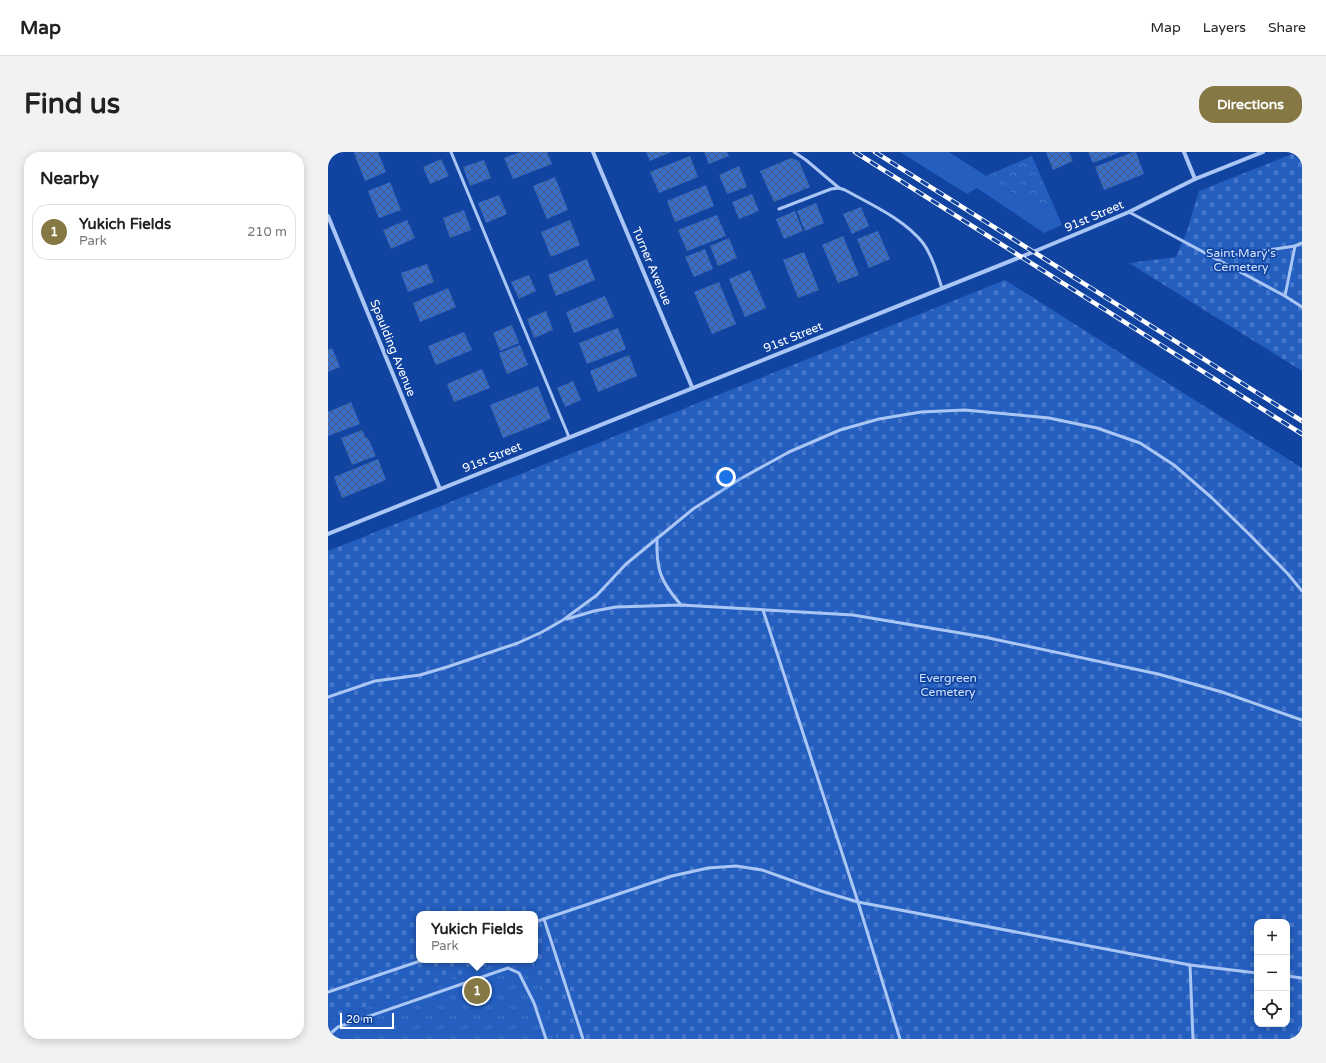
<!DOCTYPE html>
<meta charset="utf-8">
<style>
body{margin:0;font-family:"Varela Round",sans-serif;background:#f2f2f2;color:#222}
.controls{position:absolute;right:12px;bottom:12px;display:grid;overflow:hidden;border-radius:8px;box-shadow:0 2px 10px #0003}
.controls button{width:36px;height:36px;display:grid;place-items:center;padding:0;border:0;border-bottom:1px solid #e0e0e0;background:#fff;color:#222;font:20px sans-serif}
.scale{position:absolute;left:12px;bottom:10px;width:54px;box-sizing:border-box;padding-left:4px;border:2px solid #fff;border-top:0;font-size:11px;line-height:14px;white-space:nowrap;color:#fff;-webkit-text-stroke:3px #1144a1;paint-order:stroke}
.you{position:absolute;left:398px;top:325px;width:14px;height:14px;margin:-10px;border:3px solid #fff;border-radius:50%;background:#1a73e8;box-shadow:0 0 0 6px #1a73e833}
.badge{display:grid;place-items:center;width:26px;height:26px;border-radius:50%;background:#857844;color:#fff;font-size:13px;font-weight:700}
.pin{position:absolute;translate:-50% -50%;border:2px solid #fff;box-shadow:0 1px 4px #0006}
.popup{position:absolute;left:88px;top:759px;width:122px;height:52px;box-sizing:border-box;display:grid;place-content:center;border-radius:8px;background:#fff;filter:drop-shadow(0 1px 3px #0005);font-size:13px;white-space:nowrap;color:#767676}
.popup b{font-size:15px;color:#222}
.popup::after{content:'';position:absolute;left:50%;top:100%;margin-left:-8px;border:8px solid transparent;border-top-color:#fff}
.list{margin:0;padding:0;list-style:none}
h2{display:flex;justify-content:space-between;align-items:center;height:52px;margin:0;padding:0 16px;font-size:17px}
h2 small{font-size:13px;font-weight:400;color:#767676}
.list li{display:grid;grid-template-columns:26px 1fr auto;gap:12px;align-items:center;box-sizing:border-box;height:56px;margin:0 8px 8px;padding:0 8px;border:1px solid #e0e0e0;border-radius:16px}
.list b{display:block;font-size:15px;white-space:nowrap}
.list p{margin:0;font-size:13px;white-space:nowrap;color:#767676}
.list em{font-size:13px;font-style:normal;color:#767676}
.icon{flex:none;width:22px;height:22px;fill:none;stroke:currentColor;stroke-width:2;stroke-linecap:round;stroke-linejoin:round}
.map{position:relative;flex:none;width:974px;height:887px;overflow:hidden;border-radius:16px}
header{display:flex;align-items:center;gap:24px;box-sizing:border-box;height:56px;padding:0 20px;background:#fff;border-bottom:1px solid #e0e0e0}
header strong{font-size:19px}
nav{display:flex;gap:22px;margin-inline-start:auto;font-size:14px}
.intro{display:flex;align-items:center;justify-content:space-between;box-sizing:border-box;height:96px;padding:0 24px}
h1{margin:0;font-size:28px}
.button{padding:10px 18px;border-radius:16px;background:#857844;color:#fff;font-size:14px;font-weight:700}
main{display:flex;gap:24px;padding:0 24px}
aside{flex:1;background:#fff;border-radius:16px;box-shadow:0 2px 10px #0003}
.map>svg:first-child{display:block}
.grass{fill:#245ebf}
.forest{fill:url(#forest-crowns)}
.cemetery{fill:url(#cemetery-stones);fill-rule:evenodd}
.park{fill:url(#park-tufts)}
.building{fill:url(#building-cross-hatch)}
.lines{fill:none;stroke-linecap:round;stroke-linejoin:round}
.service{stroke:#aac6f5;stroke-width:3}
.minor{stroke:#aac6f5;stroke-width:4}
.rail-casing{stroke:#fff;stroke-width:4.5}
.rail{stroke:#1144a1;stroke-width:3;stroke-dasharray:9;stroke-linecap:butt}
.labels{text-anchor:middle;stroke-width:3.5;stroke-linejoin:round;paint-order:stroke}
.street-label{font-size:12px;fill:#fff;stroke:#1144a1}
.park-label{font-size:12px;fill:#d3e3fe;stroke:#1144a1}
</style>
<header>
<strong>Map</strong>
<nav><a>Map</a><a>Layers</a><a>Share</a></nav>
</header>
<div class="intro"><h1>Find us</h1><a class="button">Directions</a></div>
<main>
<aside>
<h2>Nearby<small></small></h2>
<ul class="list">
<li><span class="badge">1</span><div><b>Yukich Fields</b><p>Park</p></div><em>210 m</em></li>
</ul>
</aside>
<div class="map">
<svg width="974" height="887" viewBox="0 0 974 887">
<defs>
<pattern id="forest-crowns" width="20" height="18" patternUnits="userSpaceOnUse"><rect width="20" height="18" fill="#245ebf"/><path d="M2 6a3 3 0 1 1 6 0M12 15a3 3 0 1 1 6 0" fill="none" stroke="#4576c9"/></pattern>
<pattern id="cemetery-stones" width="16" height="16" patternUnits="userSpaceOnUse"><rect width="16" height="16" fill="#245ebf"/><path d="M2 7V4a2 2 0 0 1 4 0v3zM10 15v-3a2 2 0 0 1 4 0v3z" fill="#4576c9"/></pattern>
<pattern id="park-tufts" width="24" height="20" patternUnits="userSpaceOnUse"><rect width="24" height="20" fill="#245ebf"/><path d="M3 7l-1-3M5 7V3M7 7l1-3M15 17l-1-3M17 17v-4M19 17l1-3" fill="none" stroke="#4576c9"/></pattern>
<pattern id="building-cross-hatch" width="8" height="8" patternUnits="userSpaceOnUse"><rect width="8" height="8" fill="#3a6ec8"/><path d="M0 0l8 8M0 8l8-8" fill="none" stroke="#445b84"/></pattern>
</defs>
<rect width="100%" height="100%" fill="#1144a1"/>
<polygon class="grass" points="572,0 621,0 710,57 725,52 734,73 716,81 649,36 639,42"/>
<polygon class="forest" points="704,4 725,52 710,57 658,24"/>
<g class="cemetery">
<polygon points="969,0 974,0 974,219 801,111 848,105 859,79 871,39"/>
<path d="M677,128l297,188v571h-745l-26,-77 -3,-2h7v-46h-116v46h85l-176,60v-469zM929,770h30v102h-30z"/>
</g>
<polygon class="park" points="176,808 200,808 203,810 229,887 0,887 0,868"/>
<g class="building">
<polygon points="28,0 50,0 58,20 37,29 26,1"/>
<polygon points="192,0 219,0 224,12 185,27 176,6"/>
<polygon points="318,0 343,0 322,9"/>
<polygon points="376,0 399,0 401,4 381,12"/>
<polygon points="718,0 741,0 745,9 725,18"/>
<polygon points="760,0 793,0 765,11"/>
<polygon points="805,0 808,0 816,22 776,38 767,15"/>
<polygon points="362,4 370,25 331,41 322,20"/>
<polygon points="463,6 471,9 482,35 446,50 432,19"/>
<polygon points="113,7 121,24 102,32 95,15"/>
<polygon points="156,8 163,26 142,34 135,15"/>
<polygon points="411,14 419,35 399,42 391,23"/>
<polygon points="227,25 240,58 219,67 205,34"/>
<polygon points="62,30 73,58 51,66 40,39"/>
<polygon points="378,33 386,54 347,70 339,49"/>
<polygon points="424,42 431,59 411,67 404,50"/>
<polygon points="171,43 179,62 158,71 150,51"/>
<polygon points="488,51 496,71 477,79 469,59"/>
<polygon points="533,55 541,74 524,82 515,62"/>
<polygon points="136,58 143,78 122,86 115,66"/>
<polygon points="467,59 475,79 456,87 448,67"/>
<polygon points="389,63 398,84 359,99 350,78"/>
<polygon points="79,68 87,86 63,97 55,78"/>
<polygon points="242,68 252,93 223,105 213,80"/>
<polygon points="550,79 562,107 541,116 529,87"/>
<polygon points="515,84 531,123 510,131 494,93"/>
<polygon points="401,86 409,106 390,114 382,94"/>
<polygon points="377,97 385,117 366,125 357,105"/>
<polygon points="476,100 491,138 470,146 455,108"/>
<polygon points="259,107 267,128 228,144 220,123"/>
<polygon points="99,112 106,130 80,140 73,121"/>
<polygon points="422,118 438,156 417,165 401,127"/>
<polygon points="201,123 208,139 191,147 183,130"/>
<polygon points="391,130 408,172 384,182 366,140"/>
<polygon points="120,136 128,155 92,170 85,151"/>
<polygon points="277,144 286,165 246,181 238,160"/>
<polygon points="218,159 225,178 206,186 199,167"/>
<polygon points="184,173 191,191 172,199 165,181"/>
<polygon points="290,176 298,197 259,212 251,191"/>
<polygon points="136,180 144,198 108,213 100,194"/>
<polygon points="192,193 200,213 179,222 171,201"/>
<polygon points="4,196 12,215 0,220 0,198"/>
<polygon points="301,203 309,224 270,240 262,219"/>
<polygon points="154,217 162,236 126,250 119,232"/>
<polygon points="245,229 253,248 237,255 229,236"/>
<polygon points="210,234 223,267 175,286 162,253"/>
<polygon points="23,250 32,272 0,284 0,260"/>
<polygon points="34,278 38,286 40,286 48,304 24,313 13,286"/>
<polygon points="50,307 58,328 14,346 6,325"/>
</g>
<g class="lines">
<g class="service">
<polyline points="123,0 241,285"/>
<polyline points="466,0 478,8 511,36"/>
<path d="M451,57l52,-20 8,-1 6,2c27,15 59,29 78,53 10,13 14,31 19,45"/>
<polyline points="801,60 957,144 974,155"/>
<polyline points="887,106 967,94 974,91"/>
<polyline points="957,144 967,94"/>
<path d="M329,386c-1,31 3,43 24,67"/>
<polyline points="435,458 530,750 572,887"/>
<polyline points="239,467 266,459 288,455 353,453 525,463 656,485 830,522 894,540 974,568"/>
<polyline points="0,545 47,529 92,523 119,515 190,491 214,480 235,468 269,443 298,412 365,357 412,327 461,300 512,278 551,267 593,260 637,258 721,266 769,276 812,291 846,313 884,346 923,384 960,422 974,439"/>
<polyline points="216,767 255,887"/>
<polyline points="207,770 344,724 380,716 408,714 434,718 493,739 530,750 862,813 929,821"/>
<polyline points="862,813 865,887"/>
<polyline points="959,824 974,826"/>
<polyline points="0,840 95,808"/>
<polyline points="4,887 3,881 10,875 180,816 191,821 206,851 218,887"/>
</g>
<g class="minor">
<polyline points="265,0 364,235"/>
<polyline points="856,0 867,27"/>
<polyline points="0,64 112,337"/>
<polyline points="0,382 705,100 801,60 867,27 935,0"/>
</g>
<g class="rail-casing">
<g id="rail">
<polyline points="527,0 974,282"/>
<polyline points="547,0 974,269"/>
</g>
</g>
<use href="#rail" class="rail"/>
</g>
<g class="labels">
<g class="street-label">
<text transform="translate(766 64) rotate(-23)" y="4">91st Street</text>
<text transform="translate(324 114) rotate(67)" y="4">Turner Avenue</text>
<text transform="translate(465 185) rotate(-22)" y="4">91st Street</text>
<text transform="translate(65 196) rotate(68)" y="4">Spaulding Avenue</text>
<text transform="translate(164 305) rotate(-22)" y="4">91st Street</text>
</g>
<g class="park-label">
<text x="913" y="105">Saint Mary's<tspan x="913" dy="14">Cemetery</tspan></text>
<text x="620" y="530">Evergreen<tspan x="620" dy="14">Cemetery</tspan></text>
</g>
</g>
</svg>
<div class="controls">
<button>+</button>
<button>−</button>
<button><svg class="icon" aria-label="locate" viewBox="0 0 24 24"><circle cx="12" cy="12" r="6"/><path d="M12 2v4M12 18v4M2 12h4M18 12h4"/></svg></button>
</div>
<div class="scale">20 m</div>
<div class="you"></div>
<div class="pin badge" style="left:149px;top:839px">1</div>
<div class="popup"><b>Yukich Fields</b>Park</div>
</div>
</main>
